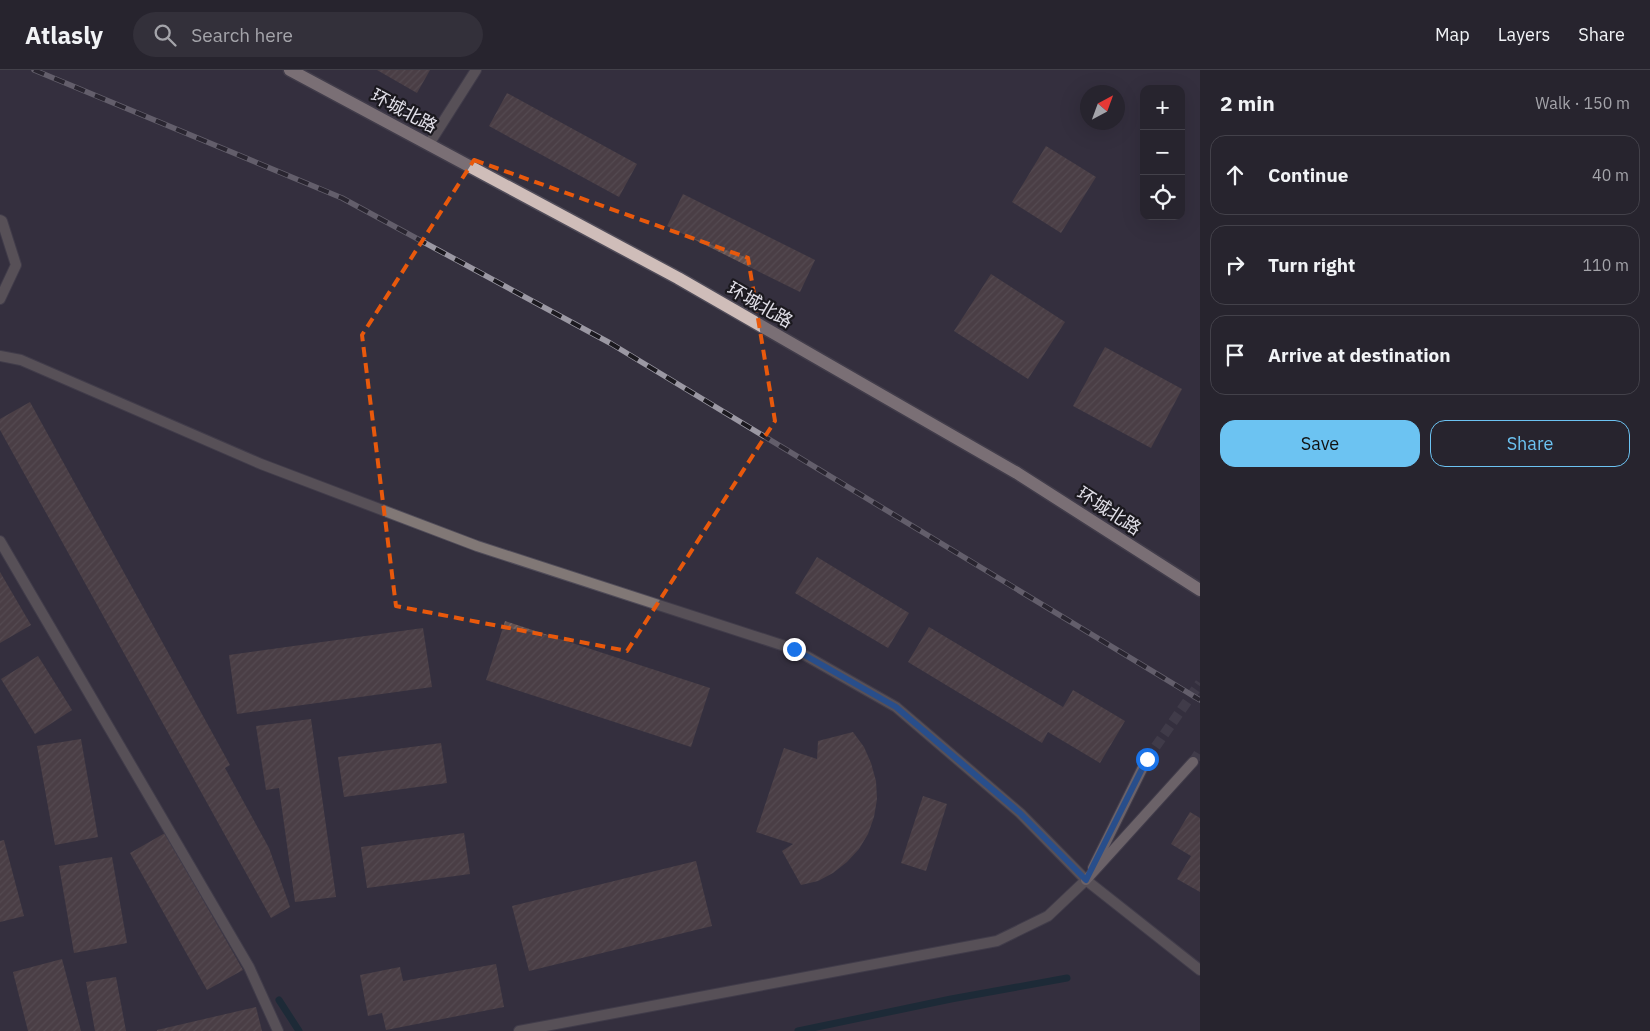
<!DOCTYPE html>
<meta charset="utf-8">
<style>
body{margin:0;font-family:"IBM Plex Sans","Noto Sans SC",sans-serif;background:#33303a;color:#f1f3f6}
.controls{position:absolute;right:15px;top:15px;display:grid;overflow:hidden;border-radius:10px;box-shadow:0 5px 20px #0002}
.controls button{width:45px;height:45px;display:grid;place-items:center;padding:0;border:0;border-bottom:1px solid #43414a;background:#27242e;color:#f1f3f6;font:25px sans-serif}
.compass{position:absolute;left:1080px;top:15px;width:45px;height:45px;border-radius:50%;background:#27242e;box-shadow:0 5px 20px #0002;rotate:41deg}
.stop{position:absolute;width:15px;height:15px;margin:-11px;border:4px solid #1a73e8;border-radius:50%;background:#fff}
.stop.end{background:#1a73e8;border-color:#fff;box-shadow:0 1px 5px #0008}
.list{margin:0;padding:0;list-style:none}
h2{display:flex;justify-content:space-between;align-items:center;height:65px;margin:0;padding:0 20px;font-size:21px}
h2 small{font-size:16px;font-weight:400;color:#a4a4aa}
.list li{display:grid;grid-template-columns:32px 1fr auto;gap:15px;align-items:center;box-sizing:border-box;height:80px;margin:0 10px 10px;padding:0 10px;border:1px solid #43414a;border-radius:15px}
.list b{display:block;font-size:19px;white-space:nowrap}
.list em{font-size:16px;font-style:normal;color:#a4a4aa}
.actions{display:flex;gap:10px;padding:15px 20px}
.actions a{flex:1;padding:11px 0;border:1px solid #6cc3f2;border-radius:15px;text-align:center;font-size:18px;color:#6cc3f2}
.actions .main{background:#6cc3f2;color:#111}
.icon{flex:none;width:28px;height:28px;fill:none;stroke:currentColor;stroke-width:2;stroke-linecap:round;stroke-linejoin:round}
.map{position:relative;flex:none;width:1200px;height:961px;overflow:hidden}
header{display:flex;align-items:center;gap:30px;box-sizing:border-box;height:70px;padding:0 25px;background:#27242e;border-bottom:1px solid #43414a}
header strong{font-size:24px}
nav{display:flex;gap:28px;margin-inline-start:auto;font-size:18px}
.search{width:350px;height:45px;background:#33303a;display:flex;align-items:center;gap:12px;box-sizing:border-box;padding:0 18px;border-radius:28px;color:#a4a4aa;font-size:19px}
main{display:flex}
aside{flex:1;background:#27242e}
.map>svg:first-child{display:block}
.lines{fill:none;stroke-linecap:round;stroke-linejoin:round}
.stream{stroke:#002530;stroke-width:7}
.building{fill:url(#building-hatch)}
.secondary-tunnel{stroke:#4e4a58;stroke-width:10;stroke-dasharray:10 5;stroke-linecap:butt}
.street-casing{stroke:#504c59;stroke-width:12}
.secondary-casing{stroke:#504c59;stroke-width:12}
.primary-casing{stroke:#504c59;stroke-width:15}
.street{stroke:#817876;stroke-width:10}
.secondary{stroke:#ad9f9c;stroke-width:10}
.primary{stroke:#cfbdb9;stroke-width:12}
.rail-casing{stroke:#9b98a3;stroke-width:5.5}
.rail{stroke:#1b191f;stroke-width:4;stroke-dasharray:11;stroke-linecap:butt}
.route{stroke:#1a73e8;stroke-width:6}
.marked{fill:none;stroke:#e8590c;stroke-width:4;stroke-dasharray:10 6;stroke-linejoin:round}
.labels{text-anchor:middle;stroke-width:4.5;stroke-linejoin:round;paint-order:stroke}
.street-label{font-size:18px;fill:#e1dfe8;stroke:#1b191f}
</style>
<header>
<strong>Atlasly</strong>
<div class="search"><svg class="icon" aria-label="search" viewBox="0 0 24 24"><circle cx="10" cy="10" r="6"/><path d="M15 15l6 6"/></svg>Search here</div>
<nav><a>Map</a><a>Layers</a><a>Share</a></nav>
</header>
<main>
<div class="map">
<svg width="1200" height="961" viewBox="0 0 1200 961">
<defs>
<pattern id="building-hatch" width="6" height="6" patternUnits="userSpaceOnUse" patternTransform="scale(1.25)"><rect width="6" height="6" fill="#64514f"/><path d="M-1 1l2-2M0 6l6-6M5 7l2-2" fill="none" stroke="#7a6a68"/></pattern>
</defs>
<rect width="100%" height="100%" fill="#34303e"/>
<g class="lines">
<g class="stream">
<polyline points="279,930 299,961"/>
<polyline points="798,961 951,929 1067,908"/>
</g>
</g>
<g class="building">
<polygon points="377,0 430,0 417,23"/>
<polygon points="507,23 637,94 619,127 489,56"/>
<polygon points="1046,76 1096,107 1061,163 1012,132"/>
<polygon points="683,124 815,190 800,222 667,156"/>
<polygon points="991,204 1065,252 1028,309 954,261"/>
<polygon points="1105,277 1182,319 1151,378 1073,336"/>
<polygon points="30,332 230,695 225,698 269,778 290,837 271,848 0,360 0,349"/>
<polygon points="817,487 909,543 888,578 795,523"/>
<polygon points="0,502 31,555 0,573"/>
<polygon points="505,551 710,618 691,677 486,610"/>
<polygon points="929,557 1063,637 1073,620 1125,651 1100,693 1048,662 1042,673 908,592"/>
<polygon points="423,558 432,617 237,644 229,585"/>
<polygon points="38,586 72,640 35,664 1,609"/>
<polygon points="311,649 336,827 295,832 279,718 266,720 256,656"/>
<polygon points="853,662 864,677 871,693 876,711 877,729 874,747 868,764 859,779 847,792 833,803 818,811 801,815 782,781 793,774 756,762 784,678 817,689 818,671"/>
<polygon points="81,669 98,767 55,775 37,676"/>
<polygon points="441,673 447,713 344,727 338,687"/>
<polygon points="923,726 947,734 926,801 901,793"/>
<polygon points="1190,742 1200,748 1200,822 1177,809 1191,786 1171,774"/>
<polygon points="165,763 243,900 207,920 130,783"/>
<polygon points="464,763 470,804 367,818 361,777"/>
<polygon points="4,770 24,846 0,852 0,771"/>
<polygon points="112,787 127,873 74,883 59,796"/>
<polygon points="696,791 712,856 529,901 512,836"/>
<polygon points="62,889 81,961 28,961 13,902"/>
<polygon points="496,894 504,937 386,960 382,943 368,946 360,905 400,897 403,911"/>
<polygon points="116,907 126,961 95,961 86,912"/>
<polygon points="256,937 262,961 157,961 157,960"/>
</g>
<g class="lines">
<g class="secondary-tunnel">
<polyline points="1147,689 1200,613"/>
<polyline points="1193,692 1200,681"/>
</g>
<g class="street-casing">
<g id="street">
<polyline points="429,74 476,0"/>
<polyline points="0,150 2,151 16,195 0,229"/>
<polyline points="0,286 21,290 261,394 477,476 794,579 896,637 1020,743 1086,810 1200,900"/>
<polyline points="0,471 249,897 278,961"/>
<polyline points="519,961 997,871 1048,846 1086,810"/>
</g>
</g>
<g class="secondary-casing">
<g id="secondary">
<polyline points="1093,798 1147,689"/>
<polyline points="1086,810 1193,692"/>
</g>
</g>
<g class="primary-casing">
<polyline id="primary" points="290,0 678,208 1017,403 1200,520"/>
</g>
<use href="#street" class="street"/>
<use href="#secondary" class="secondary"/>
<use href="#primary" class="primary"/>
<g class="rail-casing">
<polyline id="rail" points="34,0 342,128 610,273 1200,630"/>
</g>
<use href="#rail" class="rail"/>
</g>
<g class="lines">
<polyline class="route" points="794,579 896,637 1020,743 1086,810 1147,689"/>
</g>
<path d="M0 0H1200V961H0ZM474,90l274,98 27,163 -148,230 -231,-45 -34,-271z" fill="#34303e" fill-opacity=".55" fill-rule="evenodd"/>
<path class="marked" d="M474,90l274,98 27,163 -148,230 -231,-45 -34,-271z"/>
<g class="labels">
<g class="street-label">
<text transform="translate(404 41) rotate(28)" y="6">环城北路</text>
<text transform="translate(760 235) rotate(30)" y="6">环城北路</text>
<text transform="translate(1109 441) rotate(33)" y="6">环城北路</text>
</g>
</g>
</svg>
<div class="controls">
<button>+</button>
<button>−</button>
<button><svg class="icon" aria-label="locate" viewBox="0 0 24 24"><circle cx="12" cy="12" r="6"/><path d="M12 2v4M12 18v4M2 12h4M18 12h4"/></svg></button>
</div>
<svg class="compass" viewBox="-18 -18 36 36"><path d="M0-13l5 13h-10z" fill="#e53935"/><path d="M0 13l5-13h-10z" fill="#a4a4aa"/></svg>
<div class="stop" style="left:1147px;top:689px"></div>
<div class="stop end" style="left:794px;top:579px"></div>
</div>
<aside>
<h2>2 min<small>Walk · 150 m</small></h2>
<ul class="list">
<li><svg class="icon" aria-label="ahead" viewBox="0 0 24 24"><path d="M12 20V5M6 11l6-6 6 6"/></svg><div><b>Continue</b></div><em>40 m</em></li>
<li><svg class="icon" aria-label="right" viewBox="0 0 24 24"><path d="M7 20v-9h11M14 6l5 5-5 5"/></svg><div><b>Turn right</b></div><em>110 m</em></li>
<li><svg class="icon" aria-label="arrive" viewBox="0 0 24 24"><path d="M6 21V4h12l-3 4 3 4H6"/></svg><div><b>Arrive at destination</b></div></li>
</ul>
<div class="actions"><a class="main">Save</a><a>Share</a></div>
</aside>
</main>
